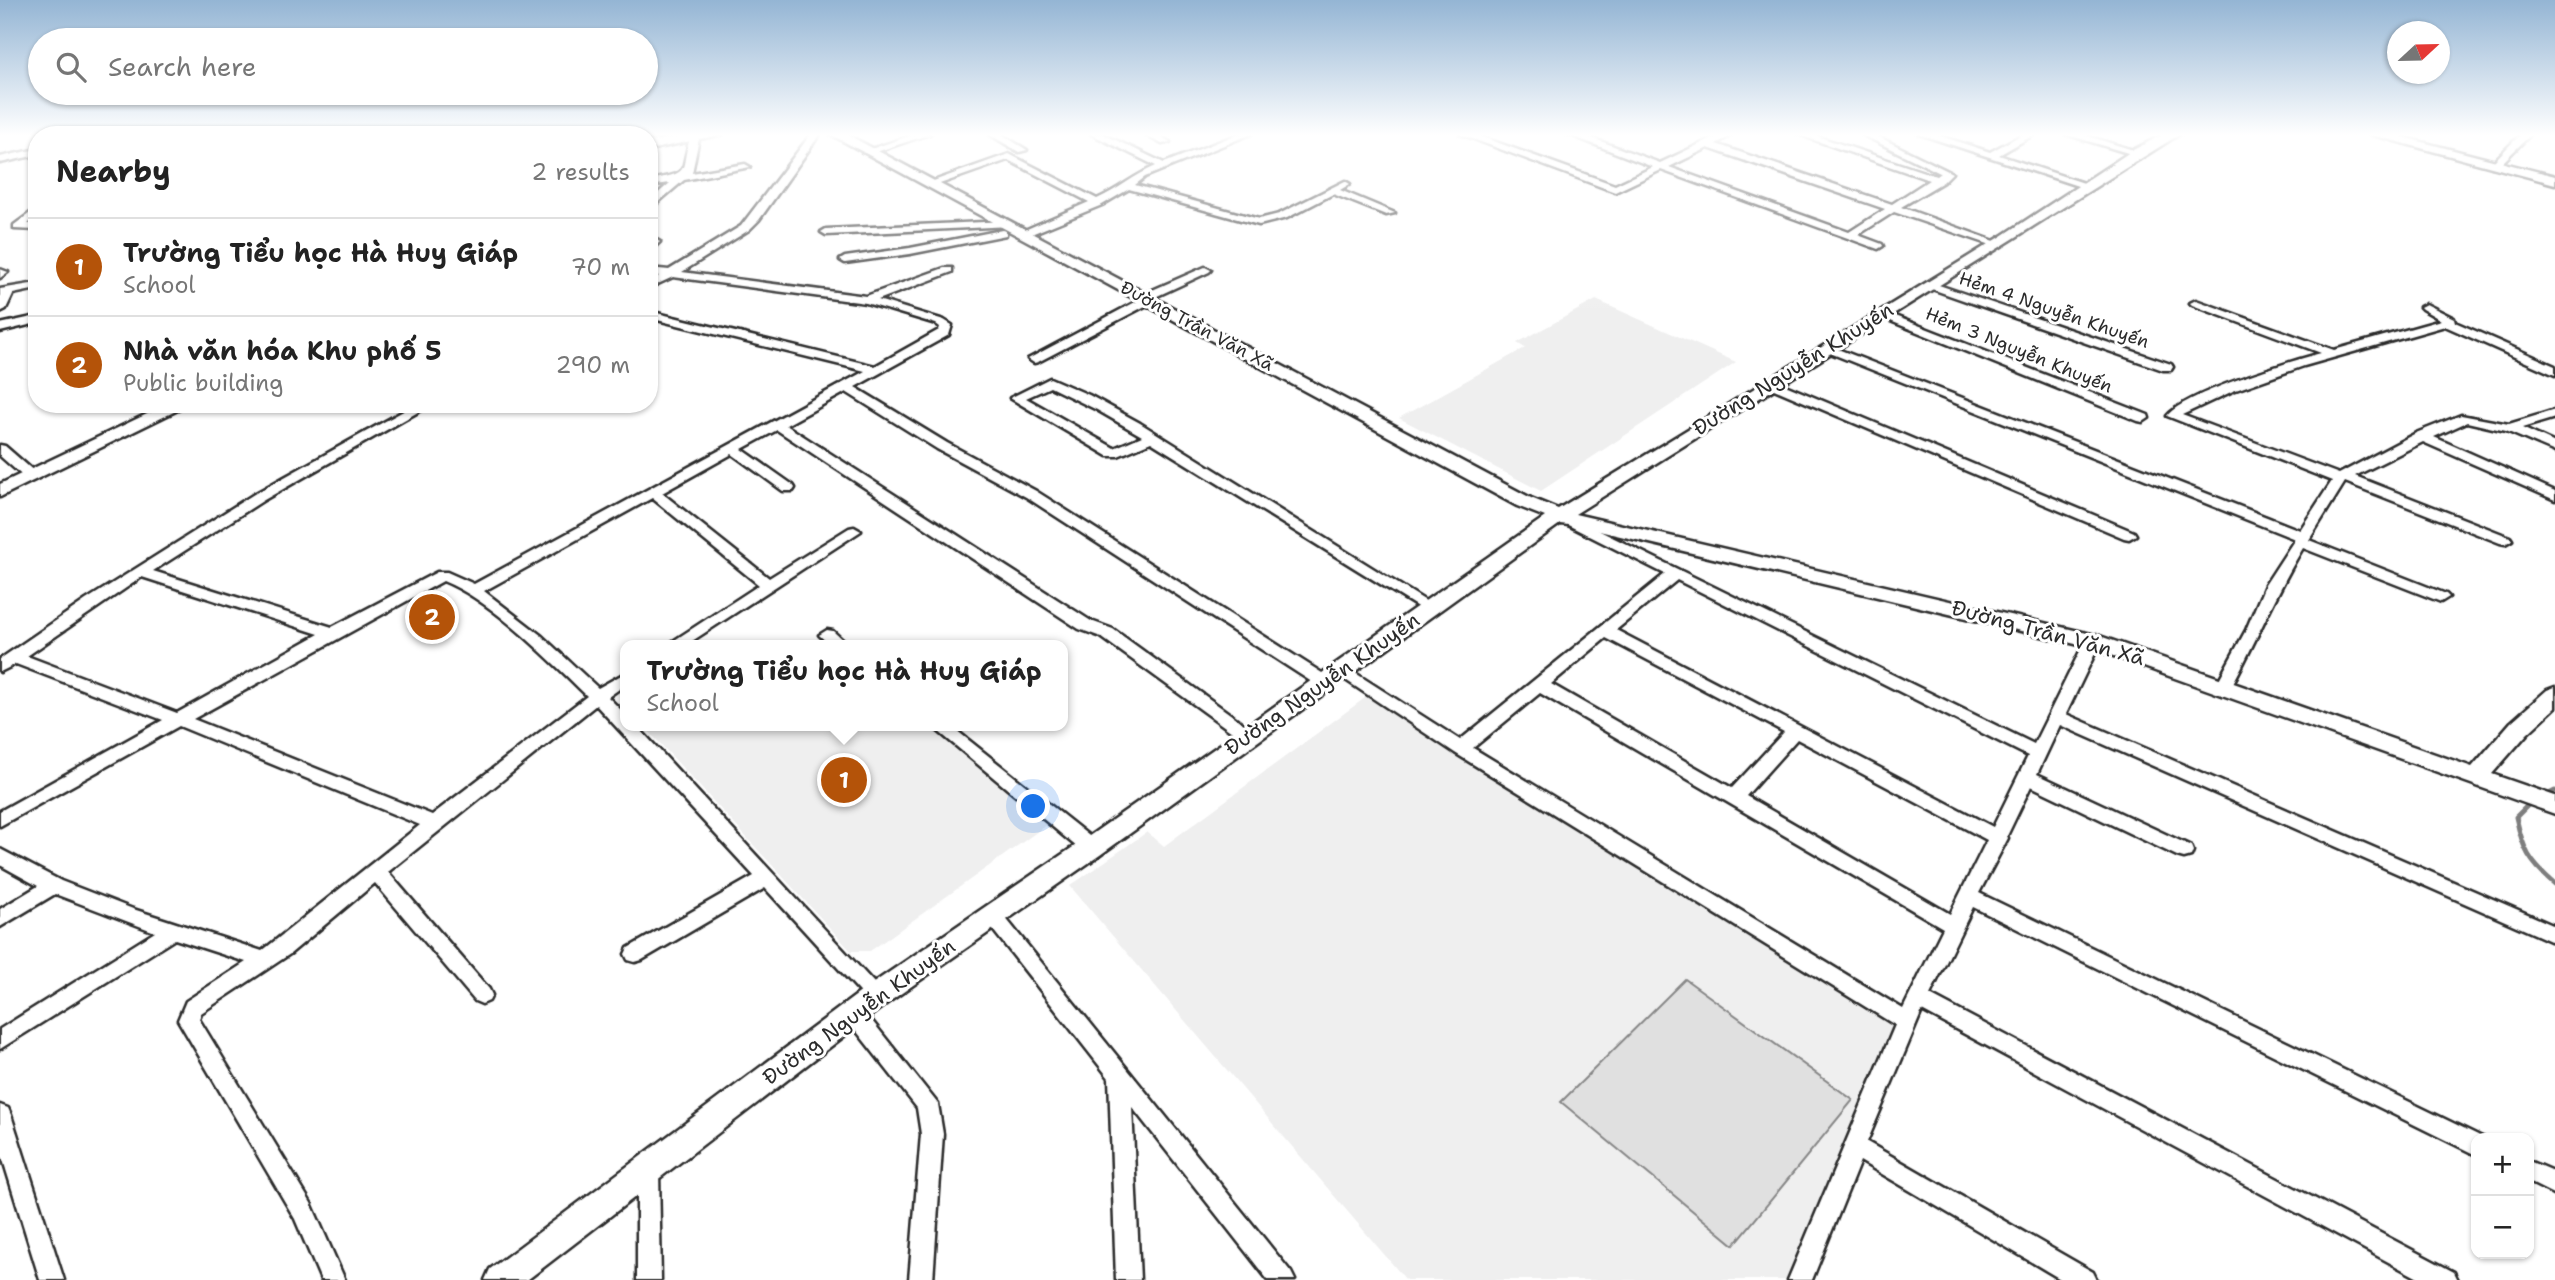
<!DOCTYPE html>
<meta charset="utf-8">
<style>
body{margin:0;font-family:"Shantell Sans",sans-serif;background:#f2f2f2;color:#222}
.controls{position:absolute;right:21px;bottom:21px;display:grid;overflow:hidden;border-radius:14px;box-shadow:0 2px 5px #0004}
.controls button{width:63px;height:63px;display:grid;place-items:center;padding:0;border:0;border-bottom:2px solid #e0e0e0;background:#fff;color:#222;font:35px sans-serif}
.compass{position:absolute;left:2387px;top:21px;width:63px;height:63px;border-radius:50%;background:#fff;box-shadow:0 2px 5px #0004;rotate:68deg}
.you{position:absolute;left:1034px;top:807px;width:24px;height:24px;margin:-18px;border:5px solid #fff;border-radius:50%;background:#1a73e8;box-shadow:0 0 0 10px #1a73e833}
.badge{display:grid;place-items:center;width:46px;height:46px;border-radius:50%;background:#b45309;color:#fff;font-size:23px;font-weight:700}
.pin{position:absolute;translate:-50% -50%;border:4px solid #fff;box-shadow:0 2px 7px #0006}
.popup{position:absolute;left:620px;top:640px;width:448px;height:91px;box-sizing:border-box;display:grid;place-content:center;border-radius:14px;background:#fff;filter:drop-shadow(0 2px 5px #0005);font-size:23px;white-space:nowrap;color:#767676}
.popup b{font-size:26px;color:#222}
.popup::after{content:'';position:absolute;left:50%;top:100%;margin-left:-14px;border:14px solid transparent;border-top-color:#fff}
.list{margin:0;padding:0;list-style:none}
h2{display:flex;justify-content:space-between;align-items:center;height:91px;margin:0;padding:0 28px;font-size:30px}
h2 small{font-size:23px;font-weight:400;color:#767676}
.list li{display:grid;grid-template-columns:46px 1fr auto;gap:21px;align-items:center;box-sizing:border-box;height:98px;padding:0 28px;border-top:2px solid #e0e0e0}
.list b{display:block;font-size:26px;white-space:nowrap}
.list p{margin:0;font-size:23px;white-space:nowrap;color:#767676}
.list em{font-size:23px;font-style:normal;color:#767676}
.icon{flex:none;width:38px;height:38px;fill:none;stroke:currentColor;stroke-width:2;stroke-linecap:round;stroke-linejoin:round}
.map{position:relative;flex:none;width:2555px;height:1280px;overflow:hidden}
.search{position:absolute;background:#fff;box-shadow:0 2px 5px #0004;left:28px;top:28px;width:630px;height:77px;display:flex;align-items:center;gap:18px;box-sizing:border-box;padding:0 24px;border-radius:38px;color:#767676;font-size:26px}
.panel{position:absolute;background:#fff;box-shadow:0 2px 5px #0004;left:28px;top:126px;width:630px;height:287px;border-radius:28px}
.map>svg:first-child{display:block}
.built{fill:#efefef}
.green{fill:#e0e0e0;stroke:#868686;stroke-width:2}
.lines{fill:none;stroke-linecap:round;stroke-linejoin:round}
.stream{stroke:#7e7e7e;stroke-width:5}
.street-casing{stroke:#2b2b2b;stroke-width:5}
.secondary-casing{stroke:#2b2b2b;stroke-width:5}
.street{fill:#fff;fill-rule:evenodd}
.secondary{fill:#fff;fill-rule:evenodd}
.labels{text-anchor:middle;stroke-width:6;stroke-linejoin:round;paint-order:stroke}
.far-street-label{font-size:18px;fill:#2b2b2b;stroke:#fff}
.street-label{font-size:21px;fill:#2b2b2b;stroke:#fff}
</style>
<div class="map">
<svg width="2555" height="1280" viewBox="0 0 2555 1280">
<rect width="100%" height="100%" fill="#fff"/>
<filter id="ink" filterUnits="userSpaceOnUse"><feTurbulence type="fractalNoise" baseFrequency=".0143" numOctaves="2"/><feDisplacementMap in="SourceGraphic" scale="14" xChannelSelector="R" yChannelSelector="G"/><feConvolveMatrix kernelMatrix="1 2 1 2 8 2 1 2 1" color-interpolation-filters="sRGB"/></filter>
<g filter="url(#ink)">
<g class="built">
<polygon points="1596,300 1736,362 1541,491 1399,418 1525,348 1517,343"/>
<polygon points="1369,695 1897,1023 1790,1280 1406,1280 1070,886 1147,832 1164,846"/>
<polygon points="644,726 930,726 1048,824 870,951 851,951"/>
</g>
<polygon class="green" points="1685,979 1853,1100 1734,1245 1561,1102"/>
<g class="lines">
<g class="stream">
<polyline points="2549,794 2555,791"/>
<path d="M2529,804l-13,13c7,33 13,45 39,67"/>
</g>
<g class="street-casing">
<g id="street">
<rect x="56" y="134" width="10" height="1"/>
<rect x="167" y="134" width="10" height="1"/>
<polygon points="204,134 219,134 204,135"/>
<polygon points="315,134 324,134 315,135"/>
<polygon points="387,134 396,134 387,135"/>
<rect x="461" y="134" width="11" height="1"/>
<polygon points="484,134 493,134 484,135"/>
<polygon points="574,134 583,134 574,135"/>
<path d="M811,134h9l-61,86 -10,10 -67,42 184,24 78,-28h8v4l-74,28 66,20 8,5 -3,10 -94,52 92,56 89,48 294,187 2,4 -2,4h-12l-292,-189 -89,-48 -91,-57 -60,33 305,196 22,8 142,103 2,4 -2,4h-12l-142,-103 -22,-8 -302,-199 -35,19 51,36 2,3 -2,3h-10l-51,-37 -70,39 107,85 80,-50 5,-1 7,4 -175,114h-19l92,-60 -107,-87 -168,93 58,45 56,52 27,-15v12l-17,12 17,17v12h12l249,270 -3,6 -7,3 -7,-3 -104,-114 -123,72 -7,2 -7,-2 -3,-6 3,-6 126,-72 -158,-171 -208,167 101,117 3,6 -3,6 -7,3 -7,-3 -100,-118 -85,71 -89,59 -2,6 112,184 34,77h-24l-26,-61 -117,-199 8,-19 60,-39 -71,-23 -175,110v-20l155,-97 -100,-38 -55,33v-18l38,-23 -38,-21v-16l61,32 72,28 129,42 158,-126 -241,-99 -179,100v-15l163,-91 -147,-56 -16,8v-13l86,-59 168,-106 162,-90h16l-168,96 -111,71 179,56 105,-55h10l27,12 391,-213 -216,-53v-7l226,55 64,-36 1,-3 -4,-3 -70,-21 -193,-26 -24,11v-7l10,-5 -10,-2v-6l20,2 72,-44zM142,577l177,57 -142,79 -150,-57zM443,581c48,19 106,78 144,115l-155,119 -239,-96z"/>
<polygon points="915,134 930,134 870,154 862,152"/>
<polygon points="989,134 1001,134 1027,150 1019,152"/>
<path d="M1091,134h12l61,29 74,-29h13l-106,43 -10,8 124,34 20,-5 66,-33 5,3 -10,6 55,23 -9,2 -53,-21 -46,24 -28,7 -130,-36 -27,16 -78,32 -5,-3 1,-2 69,-30 -81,-42 -74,26 -9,-2 84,-30 88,45c21,-9 37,-24 59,-33z"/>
<polygon points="1143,134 1156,134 1170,142 1162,144"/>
<path d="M1460,134h14l141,51 38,-18 -86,-33h14l79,29 61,-29h12l-17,10 176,60 37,-24 -132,-46h14l125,42 4,-3 -79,-39h12l79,39 -9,9 -42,25 102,37 -9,2 -100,-34 -36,23 24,9 1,2 -5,3 -217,-79 -46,22zM1708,148l177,61 -36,23 -180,-65z"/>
<polygon points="1919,134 1934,134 1990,152 2023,134 2035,134 1999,155 2093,186 2084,188"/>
<polygon points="2065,134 2081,134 2143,153 2138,156"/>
<polygon points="2521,134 2531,134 2498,167 2492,167 2492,163"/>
<path d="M691,136l8,2 -7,35 53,-9 5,3 -66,13 -35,30v-9l21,-18 -21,3v-6c46,-8 29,-8 42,-44z"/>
<polygon points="37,149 37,155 0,163 0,157"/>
<polygon points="37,208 37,216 28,224 37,224 37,230 14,229 14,225"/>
<polygon points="1007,221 1011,222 1011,226 826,235 821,232 826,229"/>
<polygon points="1002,230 1006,231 1006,235 910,254 845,263 840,260 845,257 910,248"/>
<polygon points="655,239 660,242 649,252 649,242"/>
<polygon points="1205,267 1211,270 1209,272 1153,298 1153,302 1038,362 1034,363 1028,359 1141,299 1141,295"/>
<polygon points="0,269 8,272 0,278"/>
<polygon points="1930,282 2171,364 2173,367 2171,370 2163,370 1926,287 1924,285"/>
<polygon points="37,283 37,289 13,294 6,309 0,312 0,289"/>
<path d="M2196,300l138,50 107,-30 -19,-11 -2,-2 6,-3 28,14 1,4 100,44v9l-110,-49 -141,40 -71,25 -51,24 157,59 77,-41 45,-18 48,9 46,-14v8l-33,10 33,15v9l-49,-21 -39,-9 -33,15 121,54v9l-132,-58 -68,34 155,61 2,3 -7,4 -5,-1 -155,-61 -36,58 137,54 3,3 -8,5 -5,-2 -133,-52c-27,44 -46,92 -71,137l-8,6 -8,-6 30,-55 19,-45 30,-46 -475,-190 6,-4 4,1 470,184 32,-49 -165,-65c18,-23 122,-54 154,-63l-129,-48 -2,-2z"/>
<polygon points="1882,311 2148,415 2149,418 2143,422 2138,421 1878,316 1876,314"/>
<polygon points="37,316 37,323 0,332 0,324"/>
<path d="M1050,378l39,17 51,28 297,185 -8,5 -5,-2 -273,-169 -33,14h-10l-98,-58zM1050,387l47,23 45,26 -28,12 -88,-50z"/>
<polygon points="1771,379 2134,532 2136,535 2129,539 2124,538 1767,386 1767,380"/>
<polygon points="0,445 5,446 36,473 38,476 36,479 26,479 0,456"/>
<path d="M1565,514l469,230 51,-103 2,-4h12l2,4 -35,73 489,212v17l-495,-218 -23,49 154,72 2,5 -2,5 -7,2 -7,-2 -146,-70 -24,50 1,2 -29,55 505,245h-8v17l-503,-248 -43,88 524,277 4,8h-36l-500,-269 -55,131 226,130 4,8h-35l-202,-119 -48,119h-24l107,-255 -440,-272 -123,-82 2,-4h12l114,73 205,-166 -105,-53 -2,-3 2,-3zM1677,580l351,176 -35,71 -377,-197zM1606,638l178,94 -52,56 -181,-104zM1540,693l403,235 -40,81 -430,-261zM1797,739l190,101 -37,74 -204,-118z"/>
<polygon points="827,630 833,631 848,645 830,645 819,635"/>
<polygon points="932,726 951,726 1098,843 1100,848 1098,853 1091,855 1084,853"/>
<polygon points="993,908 1000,911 1291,1272 1295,1280 1268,1280 1132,1107 1140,1280 1116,1280 1109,1078 986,921 983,916 986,911"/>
<polygon points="854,1004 861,1007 938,1104 943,1134 933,1280 909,1280 921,1134 917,1108 847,1019 844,1013 847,1007"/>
<polygon points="0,1105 8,1108 11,1115 64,1280 40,1280 0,1150"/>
<polygon points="648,1160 656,1164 659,1171 661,1280 637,1280 637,1171 640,1164"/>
<polygon points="2529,1161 2555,1172 2555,1195 2529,1182"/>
</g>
</g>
<g class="secondary-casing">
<g id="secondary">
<polygon points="693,134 723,134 649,150 649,142"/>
<polygon points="830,134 846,134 1531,498 1558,509 2002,236 2133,150 2164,134 2180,134 1575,514 2100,636 2472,767 2511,722 2547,690 2555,687 2555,708 2527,734 2492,774 2555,796 2555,814 2088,647 1578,526 1560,524 1100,855 886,1004 527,1280 485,1280 490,1269 866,988 1082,841 1545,517 1517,506"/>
<polygon points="2369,134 2391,134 2555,176 2555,184"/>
<polygon points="168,404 190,404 0,497 0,484"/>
</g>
</g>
<use href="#street" class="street"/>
<use href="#secondary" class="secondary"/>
</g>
</g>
<linearGradient id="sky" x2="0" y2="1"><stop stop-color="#94b5d4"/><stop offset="0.43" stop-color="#fff"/><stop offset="1" stop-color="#fff" stop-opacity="0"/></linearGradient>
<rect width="2555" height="314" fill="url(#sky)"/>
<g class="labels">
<g class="far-street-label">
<text transform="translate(2054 310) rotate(19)" y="6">Hẻm 4 Nguyễn Khuyến</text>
<text transform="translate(1197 326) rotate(28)" y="6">Đường Trần Văn Xã</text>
<text transform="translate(2019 350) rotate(22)" y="6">Hẻm 3 Nguyễn Khuyến</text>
</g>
<g class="street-label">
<text transform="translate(1793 369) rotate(-32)" y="7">Đường Nguyễn Khuyến</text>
<text transform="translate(2048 633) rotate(15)" y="7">Đường Trần Văn Xã</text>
<text transform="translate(1322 684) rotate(-35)" y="7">Đường Nguyễn Khuyến</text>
<text transform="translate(859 1012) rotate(-36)" y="7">Đường Nguyễn Khuyến</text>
</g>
</g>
</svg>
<div class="controls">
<button>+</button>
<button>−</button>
</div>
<svg class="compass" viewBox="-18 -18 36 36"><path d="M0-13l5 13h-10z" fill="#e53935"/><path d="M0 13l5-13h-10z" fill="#767676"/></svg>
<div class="you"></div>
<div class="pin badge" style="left:844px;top:780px">1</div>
<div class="popup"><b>Trường Tiểu học Hà Huy Giáp</b>School</div>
<div class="pin badge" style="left:432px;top:617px">2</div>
<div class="search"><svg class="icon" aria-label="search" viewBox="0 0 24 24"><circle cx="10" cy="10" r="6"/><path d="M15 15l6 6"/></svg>Search here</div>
<section class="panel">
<h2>Nearby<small>2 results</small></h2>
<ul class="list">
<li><span class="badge">1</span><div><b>Trường Tiểu học Hà Huy Giáp</b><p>School</p></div><em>70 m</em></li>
<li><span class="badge">2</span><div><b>Nhà văn hóa Khu phố 5</b><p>Public building</p></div><em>290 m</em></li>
</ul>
</section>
</div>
